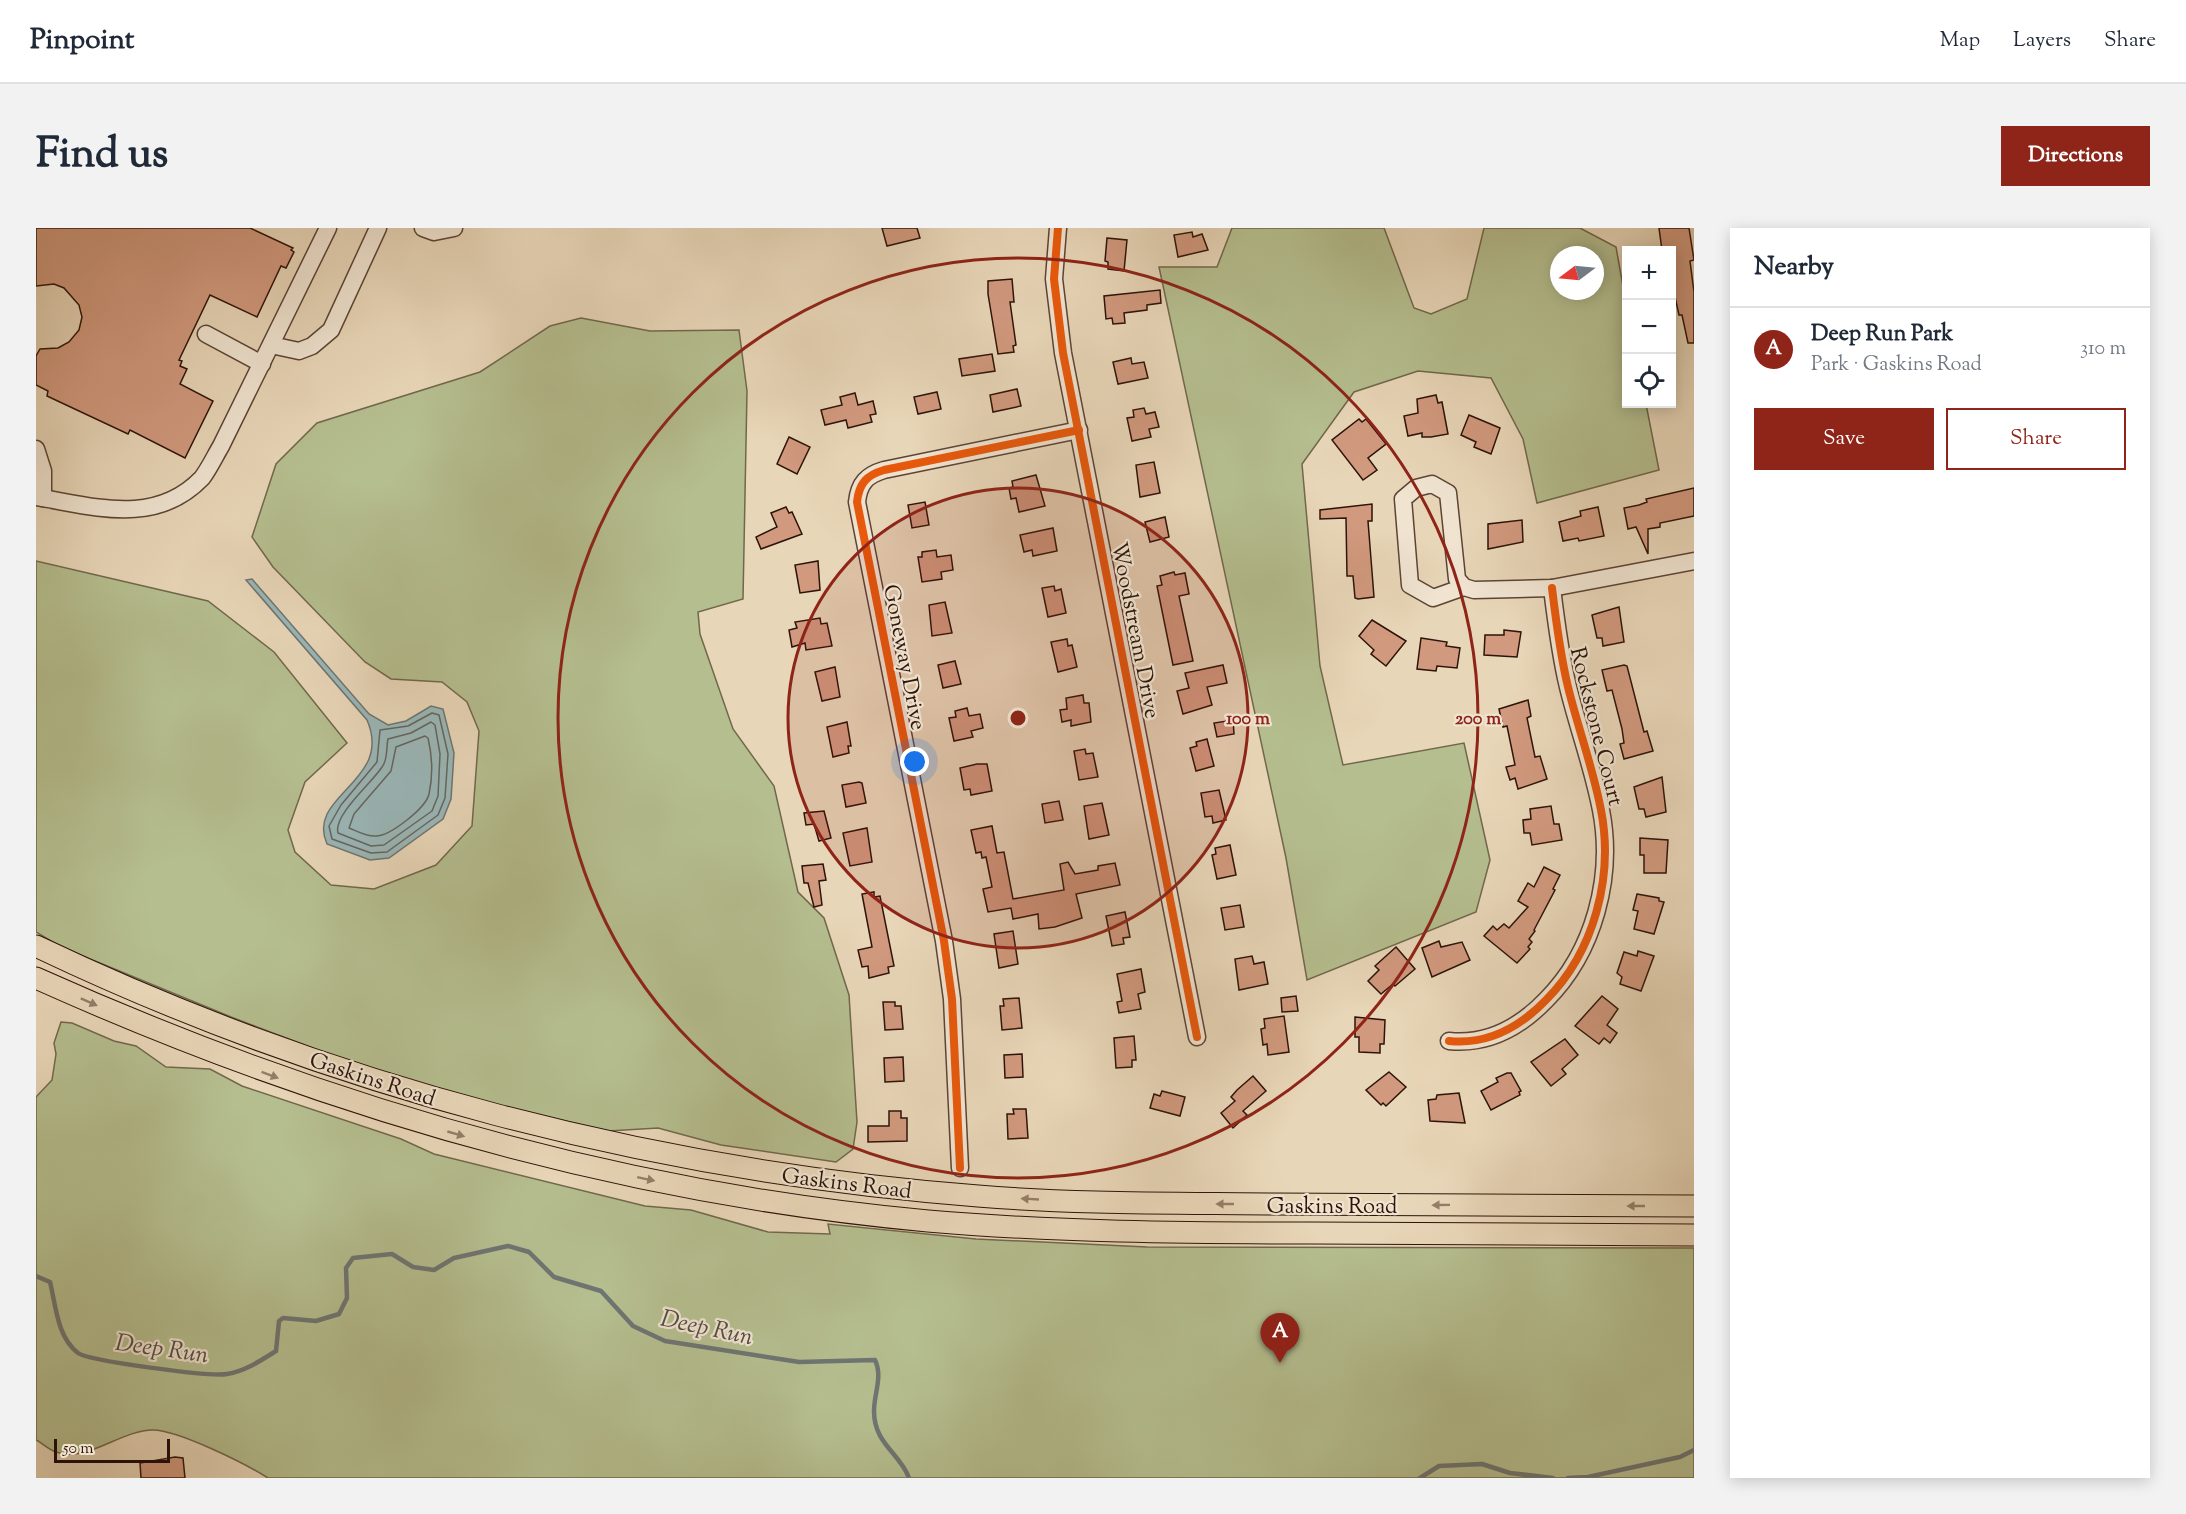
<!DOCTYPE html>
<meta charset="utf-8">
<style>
body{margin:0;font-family:"Sorts Mill Goudy",serif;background:#f2f2f3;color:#1f2937}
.controls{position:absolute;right:18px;top:18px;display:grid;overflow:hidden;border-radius:0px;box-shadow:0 3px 15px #0003}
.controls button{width:54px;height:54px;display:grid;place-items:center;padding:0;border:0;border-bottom:2px solid #e0e1e3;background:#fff;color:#1f2937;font:30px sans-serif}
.compass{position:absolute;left:1514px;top:18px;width:54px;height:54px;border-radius:50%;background:#fff;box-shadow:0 3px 15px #0003;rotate:254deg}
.scale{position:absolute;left:18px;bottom:15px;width:116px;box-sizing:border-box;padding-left:6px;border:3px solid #2d1309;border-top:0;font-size:16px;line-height:21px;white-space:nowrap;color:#2d1309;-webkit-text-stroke:4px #f0e4d1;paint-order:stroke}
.you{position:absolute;left:879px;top:534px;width:21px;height:21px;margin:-15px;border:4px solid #fff;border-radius:50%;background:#1a73e8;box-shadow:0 0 0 9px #1a73e833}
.badge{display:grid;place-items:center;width:39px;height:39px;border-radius:50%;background:#8f2418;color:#fff;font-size:20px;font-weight:700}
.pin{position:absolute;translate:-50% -50px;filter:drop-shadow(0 2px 3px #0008)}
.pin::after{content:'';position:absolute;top:32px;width:21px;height:18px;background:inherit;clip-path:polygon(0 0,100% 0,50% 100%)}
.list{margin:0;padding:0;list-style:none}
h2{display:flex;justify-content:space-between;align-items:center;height:78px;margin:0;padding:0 24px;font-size:26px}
h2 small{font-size:20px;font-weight:400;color:#747a83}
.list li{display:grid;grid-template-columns:39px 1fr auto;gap:18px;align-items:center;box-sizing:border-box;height:84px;padding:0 24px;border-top:2px solid #e0e1e3}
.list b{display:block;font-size:22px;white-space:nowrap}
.list p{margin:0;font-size:20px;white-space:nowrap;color:#747a83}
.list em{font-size:20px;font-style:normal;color:#747a83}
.actions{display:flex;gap:12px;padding:18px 24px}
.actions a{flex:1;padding:14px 0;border:2px solid #8f2418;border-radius:0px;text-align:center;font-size:21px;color:#8f2418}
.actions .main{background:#8f2418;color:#fff}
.icon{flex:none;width:33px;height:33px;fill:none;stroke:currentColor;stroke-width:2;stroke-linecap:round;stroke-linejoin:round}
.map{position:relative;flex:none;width:1658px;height:1250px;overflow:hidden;border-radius:0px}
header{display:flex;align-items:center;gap:36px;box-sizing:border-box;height:84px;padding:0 30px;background:#fff;border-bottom:2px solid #e0e1e3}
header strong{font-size:28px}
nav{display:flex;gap:33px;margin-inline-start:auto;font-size:21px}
.intro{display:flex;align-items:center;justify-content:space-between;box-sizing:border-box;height:144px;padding:0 36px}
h1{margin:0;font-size:42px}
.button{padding:15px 27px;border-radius:0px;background:#8f2418;color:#fff;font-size:21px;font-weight:700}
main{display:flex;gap:36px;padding:0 36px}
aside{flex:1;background:#fff;border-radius:0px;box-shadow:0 3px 15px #0003}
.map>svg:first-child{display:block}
.green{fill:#b5be8f;stroke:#71684c;stroke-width:1.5;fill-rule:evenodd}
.water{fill:#9ab7b8;stroke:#6e7572;stroke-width:1.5}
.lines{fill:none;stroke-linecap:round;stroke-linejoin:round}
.shore{stroke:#646560;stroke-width:1.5}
.stream{stroke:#6e7572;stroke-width:4.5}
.building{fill:#d1997e;stroke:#2d1309;stroke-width:1.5}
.minor-casing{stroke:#5c4435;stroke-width:19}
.major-casing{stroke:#2d1309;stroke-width:23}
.minor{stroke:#f0e4d1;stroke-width:16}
.major{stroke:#e8d6b8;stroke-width:21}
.cycleway-casing{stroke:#f0e4d1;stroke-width:11}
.cycleway{stroke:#e8590c;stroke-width:8}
.oneway{fill:#947e69}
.ring{fill:none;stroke:#8f2418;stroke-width:3}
.labels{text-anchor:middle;stroke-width:4.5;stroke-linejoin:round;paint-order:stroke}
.street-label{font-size:22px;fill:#2d1309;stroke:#f0e4d1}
.water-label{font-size:24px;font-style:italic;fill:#534c46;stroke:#f0e4d1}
.centre{fill:#8f2418;stroke:#f0e4d1;stroke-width:3}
.ring-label{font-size:18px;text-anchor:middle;font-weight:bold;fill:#8f2418;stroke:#f0e4d1;stroke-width:4.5;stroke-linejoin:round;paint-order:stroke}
</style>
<header>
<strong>Pinpoint</strong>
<nav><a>Map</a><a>Layers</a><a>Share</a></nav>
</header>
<div class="intro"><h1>Find us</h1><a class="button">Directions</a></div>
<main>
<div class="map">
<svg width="1658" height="1250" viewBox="0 0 1658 1250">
<rect width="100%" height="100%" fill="#e8d6b8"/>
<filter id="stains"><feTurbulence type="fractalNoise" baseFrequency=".00333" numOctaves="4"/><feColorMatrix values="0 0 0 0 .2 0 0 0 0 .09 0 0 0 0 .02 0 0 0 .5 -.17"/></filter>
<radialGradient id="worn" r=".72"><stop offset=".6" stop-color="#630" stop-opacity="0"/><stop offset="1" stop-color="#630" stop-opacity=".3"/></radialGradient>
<g class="green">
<path d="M1196,0h152l30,80 17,6 36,-15 17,-71h96l36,19 10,56v101h20l13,66 -122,33 -14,-64 -32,-61 -73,-7 -64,21 -52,72 18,202 23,99 121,-22 26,117 -14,52 -169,68 -21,-122 -127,-591h58zM1523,27h36v36h-36z"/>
<polygon points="545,90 614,103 703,102 711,163 707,371 662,384 664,406 697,501 738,558 762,664 788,690 813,767 821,894 817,921 800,934 685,917 622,900 572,903 449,874 322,837 195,789 25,719 0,704 0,333 172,373 238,424 311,515 269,554 252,602 259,624 295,657 338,661 400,637 436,598 443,503 431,474 406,454 355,451 329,434 237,339 216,309 240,236 281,195 444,144 514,98"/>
<path d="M25,794l11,1 42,18 22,5 30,21 44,2 32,17 159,53 33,15 211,52 46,4 77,22 62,2 -2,-10 148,15 171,8 547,1v230h-1426c-22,-14 -90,-48 -115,-48 -33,0 -65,33 -97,22 -7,-2 -14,-9 -20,-12v-343l16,-17 4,-26 -2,-11z"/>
</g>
<path class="water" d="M216,351l117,135 19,11 18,-4 25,-15 12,3 11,44 -3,46 -8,20 -54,39 -19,2 -43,-16c-22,-49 67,-62 40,-124l-121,-140z"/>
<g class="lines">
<g class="shore">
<polygon points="396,485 403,487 412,526 409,570 402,587 351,624 335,625 296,611 293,598 305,577 341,534 344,502 372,498"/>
<path d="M395,494l4,3 5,29 -2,42 -6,15 -48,34 -13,1 -33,-13c-5,-18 34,-50 44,-66 6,-7 4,-19 6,-28l23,-6z"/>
<path d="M389,508l3,2c4,17 5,38 1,56 -3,14 -39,42 -53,42 -9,1 -19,-5 -27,-8l5,-14 37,-43 5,-24z"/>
</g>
<g class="stream">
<path d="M0,1048l14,6c6,24 7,55 28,71 11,8 132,24 149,21 18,-3 33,-13 49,-23l3,-30 4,-3 33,3 23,-7 8,-16 -1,-30 7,-10 39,-4 21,13 21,3 20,-12 54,-12 21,6 25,25 47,14 32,35 32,15 134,21 76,-2c8,17 -1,33 -1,51 0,33 26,42 35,67"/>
<polyline points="1384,1250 1403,1238 1446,1236 1474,1245 1517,1250"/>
<polyline points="1532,1250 1552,1249 1644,1229 1658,1222"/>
</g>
</g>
<g class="building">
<polygon points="0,0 214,0 257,20 255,22 258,24 250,40 245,38 221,89 174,67 143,132 146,133 144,138 151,141 144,156 177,173 149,230 94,202 92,206 11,168 12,163 0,157 0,128 4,121 22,120 33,114 43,102 46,89 43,77 28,60 18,56 0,58"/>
<polygon points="846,0 881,0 884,10 851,18"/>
<polygon points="1623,0 1653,0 1658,32 1654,33 1658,64 1658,115 1652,115 1646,87 1643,87 1635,51 1635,22 1626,22"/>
<polygon points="1156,4 1157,9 1166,6 1172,22 1142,29 1138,7"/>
<polygon points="1071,10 1091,12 1088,43 1072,41 1072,34 1069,33"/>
<polygon points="976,51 978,74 974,74 980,117 977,118 978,124 962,126 952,66 952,53"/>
<polygon points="1124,62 1125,75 1111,77 1111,82 1088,85 1089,95 1077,96 1076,90 1070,91 1068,68"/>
<polygon points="956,126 959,143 926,148 923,131"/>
<polygon points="1095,130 1096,136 1108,134 1112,150 1082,156 1077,134"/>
<polygon points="981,161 985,178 957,184 954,167"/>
<polygon points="901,164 905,181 882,186 878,169"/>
<polygon points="819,165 822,177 837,173 840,186 834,187 836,194 812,200 810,192 789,197 785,182 806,177 804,169"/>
<polygon points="1400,167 1402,175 1406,174 1412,206 1395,209 1386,209 1386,205 1372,208 1368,188 1382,185 1381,171"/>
<polygon points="1108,180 1110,186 1119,184 1123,199 1113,201 1115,209 1096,213 1091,190 1098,189 1097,182"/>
<polygon points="1433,187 1464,200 1455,226 1438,219 1440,214 1425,207"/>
<polygon points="1323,191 1326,194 1330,191 1350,216 1332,230 1341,242 1327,252 1296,212"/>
<polygon points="753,209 774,219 761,246 741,236"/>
<polygon points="1118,234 1124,265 1104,269 1100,237"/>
<polygon points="1000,247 1009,278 983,284 980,270 975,271 973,260 977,259 976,253"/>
<polygon points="1658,260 1658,288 1624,295 1624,299 1612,301 1612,326 1600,299 1592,301 1588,280 1603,277 1611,274 1610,271"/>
<polygon points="889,274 893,297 876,300 872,277"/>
<polygon points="1336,276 1336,293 1332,293 1338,369 1322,371 1319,370 1317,348 1311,348 1310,290 1284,291 1284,282"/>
<polygon points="750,279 753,285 756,284 766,306 725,321 720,309 741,299 735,285"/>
<polygon points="1562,279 1568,308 1543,313 1542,310 1527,313 1523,294 1545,288 1544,283"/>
<polygon points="1129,289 1133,309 1114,314 1109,294"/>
<polygon points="1486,292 1487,314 1452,321 1452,296"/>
<polygon points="1017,300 1021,323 997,328 996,322 988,324 984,307"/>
<polygon points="900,322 901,329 915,327 917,342 905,344 906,351 886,354 882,329 886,329 886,324"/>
<polygon points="782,333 784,362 764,365 759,337"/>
<polygon points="1138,344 1139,347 1149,345 1153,366 1143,368 1157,433 1137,437 1121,358 1126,357 1124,348"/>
<polygon points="1018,358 1019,363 1025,361 1030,385 1012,389 1006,360"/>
<polygon points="909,374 916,405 896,408 893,377"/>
<polygon points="1583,379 1588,414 1567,418 1566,410 1561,410 1556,387"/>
<polygon points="784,390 785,396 791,395 796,418 770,422 769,415 756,419 753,402 761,400 759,394"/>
<polygon points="1336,392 1370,413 1350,438 1335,426 1338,422 1323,408"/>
<polygon points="1468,402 1485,404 1481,429 1448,427 1449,407 1468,407"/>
<polygon points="1385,410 1411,414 1410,418 1424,420 1421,440 1401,438 1400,443 1381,441"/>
<polygon points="1031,411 1032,418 1036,417 1041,439 1022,444 1015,414"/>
<polygon points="919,433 925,456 907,460 902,437"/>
<polygon points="1187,437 1191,455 1171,459 1176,477 1147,486 1141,463 1153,460 1149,445"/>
<polygon points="1588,437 1591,438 1608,504 1611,503 1617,523 1588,531 1584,516 1588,515 1586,501 1576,462 1571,463 1566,442"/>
<polygon points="799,439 804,469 786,473 779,444"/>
<polygon points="1047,467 1048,475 1053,475 1055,494 1035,498 1035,492 1026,494 1024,482 1031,481 1030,470"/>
<polygon points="1492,472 1495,488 1491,490 1499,529 1504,528 1511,551 1482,561 1479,550 1474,552 1470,539 1479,537 1471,498 1467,499 1463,481"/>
<polygon points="931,480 933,488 944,486 947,500 935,503 937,509 918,513 913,490 920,489 919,483"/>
<polygon points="1197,492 1198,506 1181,509 1178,495"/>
<polygon points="811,494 815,518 812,518 813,525 797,529 791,499"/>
<polygon points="1171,511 1178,538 1160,543 1154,520 1161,518 1160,514"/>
<polygon points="1049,521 1050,526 1057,525 1062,549 1043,552 1038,523"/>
<polygon points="941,536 951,536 956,563 935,567 934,561 928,562 924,540"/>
<polygon points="1626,549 1630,584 1610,589 1608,581 1603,581 1598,559"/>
<polygon points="823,554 826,555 830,575 810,579 806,557"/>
<polygon points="1183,562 1190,592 1177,595 1176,588 1169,589 1165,565"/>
<polygon points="1023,573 1027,592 1009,595 1006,576"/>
<polygon points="1066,575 1073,607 1053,611 1048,578"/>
<polygon points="1515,578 1518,596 1523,596 1526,612 1496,617 1494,605 1488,605 1487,592 1495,591 1494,581"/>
<polygon points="788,583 795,610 783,613 778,596 770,597 768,585"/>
<polygon points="956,598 961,625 968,624 977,671 1028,662 1024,636 1032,634 1039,646 1062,642 1062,638 1079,635 1084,657 1040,666 1046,690 1019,699 1003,701 1002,686 977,691 975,680 952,684 947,661 956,659 950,629 946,630 945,624 940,625 935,602"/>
<polygon points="831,600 836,634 814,638 807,605"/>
<polygon points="1604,610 1632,612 1630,645 1608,645 1608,627 1604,627"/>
<polygon points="1194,617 1200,647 1181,651 1176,627 1180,626 1179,620"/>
<polygon points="787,636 790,652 783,653 786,677 778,679 772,655 768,655 766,638"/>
<polygon points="1508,639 1524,647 1517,661 1519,662 1498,702 1499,703 1493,711 1496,714 1492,719 1494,721 1481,735 1448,708 1457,698 1461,702 1468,696 1473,700 1492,679 1482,673 1492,655 1498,659"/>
<polygon points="838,664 838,669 844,668 858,738 852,739 853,745 833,750 832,738 826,739 822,722 836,719 826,666"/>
<polygon points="1601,666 1623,670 1623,673 1628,674 1618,706 1598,701 1602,683 1597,682"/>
<polygon points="1204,677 1208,699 1189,702 1185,680"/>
<polygon points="1089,684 1094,709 1087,710 1088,716 1076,718 1070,688"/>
<polygon points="977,703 982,736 963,740 958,706"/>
<polygon points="1403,713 1405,719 1426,714 1434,732 1396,749 1386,720"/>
<polygon points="1360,719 1379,741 1359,758 1357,756 1345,766 1332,753 1343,742 1339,738"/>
<polygon points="1602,723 1618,728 1605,763 1584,756 1586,749 1581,745 1588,724 1601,728"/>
<polygon points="1216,728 1218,736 1228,734 1232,756 1203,762 1199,731"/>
<polygon points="1105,741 1109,764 1102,766 1105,781 1083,785 1081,774 1086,773 1081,746"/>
<polygon points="1260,768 1262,783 1246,784 1245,770"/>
<polygon points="1566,768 1582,781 1571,797 1581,805 1574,815 1568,810 1563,816 1539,798"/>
<polygon points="983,770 986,800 966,802 964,778 968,778 967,771"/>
<polygon points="847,774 859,774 859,778 865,778 867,801 849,802"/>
<polygon points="1248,788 1253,824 1232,827 1231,816 1227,817 1225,801 1229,800 1228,791"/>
<polygon points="1319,789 1349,792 1348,816 1344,816 1344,825 1323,824 1323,809 1319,809"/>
<polygon points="1098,808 1100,832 1096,832 1096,839 1080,840 1078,810"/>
<polygon points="1529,811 1542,827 1526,841 1530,846 1515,858 1495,834"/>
<polygon points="986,826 987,849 969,850 968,827"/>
<polygon points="867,829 868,853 849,854 848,830"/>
<polygon points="1353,844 1370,859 1350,878 1347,875 1345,877 1330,862"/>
<polygon points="1471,845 1475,845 1485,863 1483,864 1484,867 1455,882 1445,863 1462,854 1460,850"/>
<polygon points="1217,848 1230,863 1207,883 1211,887 1197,900 1185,885 1199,873 1195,869 1201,862"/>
<polygon points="1126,863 1149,869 1144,888 1114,880 1118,866 1124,868"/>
<polygon points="1423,865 1429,895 1394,893 1392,872 1400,871 1401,867"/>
<polygon points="977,881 990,881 992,910 972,911 971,886 978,886"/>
<polygon points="853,883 865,883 865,890 871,890 871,913 832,914 832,898 853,898"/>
<polygon points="139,1229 147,1230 149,1250 105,1250 104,1235"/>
</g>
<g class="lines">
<g class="minor-casing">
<g id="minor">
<polyline points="387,0 398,4 418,0"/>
<polyline points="1022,0 1018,51 1027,125 1161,809"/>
<polyline points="170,106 226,136"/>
<polyline points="235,117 263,123 276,118 295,102 342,0"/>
<polyline points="0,221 7,243 7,270"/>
<path d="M0,269c57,9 119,30 166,-19 7,-9 13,-22 19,-32l107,-218"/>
<polyline points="1428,359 1421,351 1412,265 1396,256 1380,260 1367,271 1374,357 1397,370 1428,359 1438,362 1516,360 1658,333"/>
<path d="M1413,813c39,4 71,-14 97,-41 48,-48 68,-123 55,-190 -8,-42 -23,-82 -33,-123 -8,-33 -12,-66 -16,-99"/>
<path d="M924,940l-8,-169 -8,-58 -87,-439c2,-19 10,-27 27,-32l195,-40"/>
</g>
</g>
<g class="major-casing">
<g id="major">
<path d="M0,718c295,141 617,225 942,250 96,8 193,7 290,8 142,1 284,1 426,2"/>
<path d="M0,750c283,127 582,215 892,243 127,11 255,12 383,12 127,1 255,2 383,2"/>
</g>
</g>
<use href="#minor" class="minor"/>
<use href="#major" class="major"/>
<g class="cycleway-casing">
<g id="cycleway">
<polyline points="1022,0 1018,51 1027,125 1161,809"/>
<path d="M1413,813c39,4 71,-14 97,-41 48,-48 68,-123 55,-190 -8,-42 -23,-82 -33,-123 -8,-33 -12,-66 -16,-99"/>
<path d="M924,940l-8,-169 -8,-58 -87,-439c2,-19 10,-27 27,-32l195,-40"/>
</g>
</g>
<use href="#cycleway" class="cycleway"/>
</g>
<defs><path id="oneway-solid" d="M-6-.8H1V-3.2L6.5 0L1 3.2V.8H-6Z" transform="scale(1.5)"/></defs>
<g class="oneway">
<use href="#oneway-solid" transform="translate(53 774) rotate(24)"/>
<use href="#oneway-solid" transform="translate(234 847) rotate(21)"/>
<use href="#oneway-solid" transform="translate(420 906) rotate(16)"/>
<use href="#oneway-solid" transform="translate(610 951) rotate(12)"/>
<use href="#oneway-solid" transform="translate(994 971) rotate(-177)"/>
<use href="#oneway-solid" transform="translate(1189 976) rotate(-180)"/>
<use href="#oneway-solid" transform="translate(1405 977) rotate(179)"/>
<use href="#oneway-solid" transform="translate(1600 978) rotate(-180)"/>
</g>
<circle cx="982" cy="490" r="230" fill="#8f2418" fill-opacity=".12"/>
<g class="ring">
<circle cx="982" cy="490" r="230"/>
<circle cx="982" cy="490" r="460"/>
</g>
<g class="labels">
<g class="street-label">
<text transform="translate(1101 402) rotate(79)" y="8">Woodstream Drive</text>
<text transform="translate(870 429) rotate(79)" y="8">Goneway Drive</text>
<text transform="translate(1562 498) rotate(76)" y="8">Rockstone Court</text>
<text transform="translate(337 850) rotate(18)" y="8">Gaskins Road</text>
<text transform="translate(811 954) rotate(7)" y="8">Gaskins Road</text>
<text x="1296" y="985">Gaskins Road</text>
</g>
<g class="water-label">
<text transform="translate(671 1099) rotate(12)" y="8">Deep Run</text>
<text transform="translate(126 1120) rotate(8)" y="8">Deep Run</text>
</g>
</g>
<circle cx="982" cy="490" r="9" class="centre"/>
<g class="ring-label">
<text x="1212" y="496">100 m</text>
<text x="1442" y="496">200 m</text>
</g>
<rect width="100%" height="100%" filter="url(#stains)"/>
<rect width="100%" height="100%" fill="url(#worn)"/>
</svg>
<div class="controls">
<button>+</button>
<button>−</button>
<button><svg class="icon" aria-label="locate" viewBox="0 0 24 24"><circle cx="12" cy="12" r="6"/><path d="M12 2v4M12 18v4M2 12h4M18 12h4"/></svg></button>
</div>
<svg class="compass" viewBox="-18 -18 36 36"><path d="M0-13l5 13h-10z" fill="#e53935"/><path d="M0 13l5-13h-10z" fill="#747a83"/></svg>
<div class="scale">50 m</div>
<div class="you"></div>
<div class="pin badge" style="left:1244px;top:1135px">A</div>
</div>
<aside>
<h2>Nearby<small></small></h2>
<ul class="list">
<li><span class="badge">A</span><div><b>Deep Run Park</b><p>Park · Gaskins Road</p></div><em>310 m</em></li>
</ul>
<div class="actions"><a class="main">Save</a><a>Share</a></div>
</aside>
</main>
